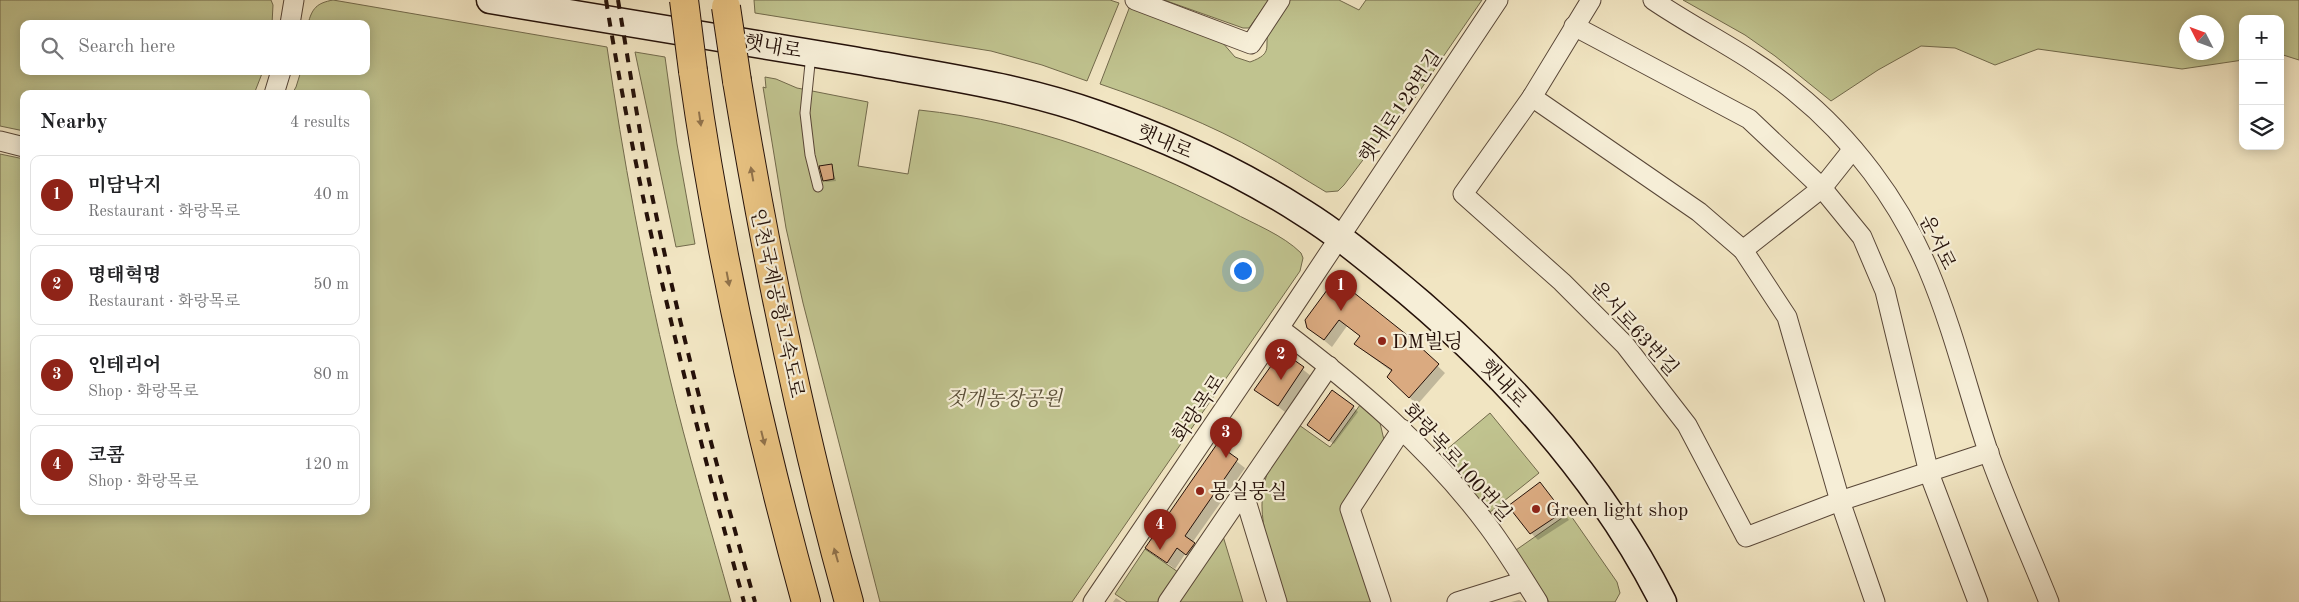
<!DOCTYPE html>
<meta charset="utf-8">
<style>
body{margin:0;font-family:"Old Standard TT","Noto Serif KR",serif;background:#f6f6f6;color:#202124}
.controls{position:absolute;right:15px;top:15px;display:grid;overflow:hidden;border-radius:10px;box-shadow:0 2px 12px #0003}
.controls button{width:45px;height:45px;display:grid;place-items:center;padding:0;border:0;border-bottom:1px solid #e0e0e0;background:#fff;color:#202124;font:25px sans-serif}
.compass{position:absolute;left:2179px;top:15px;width:45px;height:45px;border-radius:50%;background:#fff;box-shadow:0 2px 12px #0003;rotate:312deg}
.you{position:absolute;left:1242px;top:270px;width:18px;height:18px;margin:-12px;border:4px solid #fff;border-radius:50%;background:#1a73e8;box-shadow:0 0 0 8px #1a73e833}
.badge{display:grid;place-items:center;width:32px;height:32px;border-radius:50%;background:#8f2418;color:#fff;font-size:16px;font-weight:700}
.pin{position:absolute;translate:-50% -41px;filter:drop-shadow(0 1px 2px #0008)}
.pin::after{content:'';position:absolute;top:26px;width:18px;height:15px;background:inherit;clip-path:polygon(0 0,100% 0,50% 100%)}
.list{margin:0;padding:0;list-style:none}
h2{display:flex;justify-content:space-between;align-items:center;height:65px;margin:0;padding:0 20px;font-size:21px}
h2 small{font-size:16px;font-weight:400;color:#757577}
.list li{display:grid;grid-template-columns:32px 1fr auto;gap:15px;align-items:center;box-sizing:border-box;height:80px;margin:0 10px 10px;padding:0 10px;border:1px solid #e0e0e0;border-radius:10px}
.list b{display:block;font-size:19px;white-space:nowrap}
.list p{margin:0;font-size:16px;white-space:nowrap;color:#757577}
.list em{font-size:16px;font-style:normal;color:#757577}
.icon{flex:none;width:28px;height:28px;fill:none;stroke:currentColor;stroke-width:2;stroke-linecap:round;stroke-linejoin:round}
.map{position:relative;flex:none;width:2299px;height:602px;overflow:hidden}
.search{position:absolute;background:#fff;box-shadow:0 2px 12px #0003;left:20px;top:20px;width:350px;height:55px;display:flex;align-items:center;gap:12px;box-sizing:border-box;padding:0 18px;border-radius:10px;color:#757577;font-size:19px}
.panel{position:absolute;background:#fff;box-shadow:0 2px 12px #0003;left:20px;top:90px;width:350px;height:425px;border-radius:10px}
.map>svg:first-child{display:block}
.green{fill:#c0c38f;stroke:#726a4c;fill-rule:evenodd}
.shadow{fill:#0003}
.building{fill:#daaa80;stroke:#251109}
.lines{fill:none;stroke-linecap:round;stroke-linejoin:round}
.lane-casing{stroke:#584637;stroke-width:11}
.street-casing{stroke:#584637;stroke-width:21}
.secondary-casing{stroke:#251109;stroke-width:29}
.highway-casing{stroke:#251109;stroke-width:30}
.lane{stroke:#f6eed7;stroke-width:9}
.street{stroke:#f6eed7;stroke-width:19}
.secondary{stroke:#f6eed7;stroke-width:26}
.highway{stroke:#e8c281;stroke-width:28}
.rail{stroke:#251109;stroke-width:4;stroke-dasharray:9 9;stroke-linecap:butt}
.highway-bridge-casing{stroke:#251109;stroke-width:30;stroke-linecap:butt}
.highway-bridge{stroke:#e8c281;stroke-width:28}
.oneway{fill:#90724b}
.poi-dot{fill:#8f2418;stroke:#f6eed7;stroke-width:2}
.labels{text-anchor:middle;stroke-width:4.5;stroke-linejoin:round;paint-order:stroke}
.street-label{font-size:20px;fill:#251109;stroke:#f6eed7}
.poi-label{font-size:20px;fill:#251109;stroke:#f6eed7;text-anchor:start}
.park-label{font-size:20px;font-style:italic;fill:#5b4f38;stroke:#f6eed7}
</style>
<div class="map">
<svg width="2299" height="602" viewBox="0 0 2299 602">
<rect width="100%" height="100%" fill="#f1e5c2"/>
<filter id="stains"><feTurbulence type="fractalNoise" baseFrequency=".004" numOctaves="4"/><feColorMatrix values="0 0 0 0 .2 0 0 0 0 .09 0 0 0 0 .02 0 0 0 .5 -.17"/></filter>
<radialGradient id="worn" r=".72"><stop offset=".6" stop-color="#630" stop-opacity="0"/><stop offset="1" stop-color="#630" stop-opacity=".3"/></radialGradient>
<g class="green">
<polygon points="0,0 271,0 273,5 272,24 24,24 24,71 263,71 254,94 24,94 24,131 0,126"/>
<path d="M333,0l274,47c16,110 36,220 62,328 18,76 41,151 62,227h-731v-448l24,5v352h342v-417h-74l4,-7 5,-16h65v-47h-58c4,-16 9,-21 25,-24z"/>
<polygon points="754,0 1110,0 1119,3 1087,81 1042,65 991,51 755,13"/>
<polygon points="1164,0 1269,0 1249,28 1243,28"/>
<path d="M1290,0h49l20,10 7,-10h116l-85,124 -25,24 -28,37 -6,6 -12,1c-22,-13 -43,-27 -65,-39 -51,-29 -106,-50 -161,-69l30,-78 92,36 13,15 15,5c25,-9 13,-16 19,-31 4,-11 14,-22 21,-31z"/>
<path d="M1683,0h616v60l-19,-6v-35h-37v41l-61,9 -144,-20 -43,16 -40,-17 -34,-2 -43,24 -47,31 -56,-45 -30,-21zM2186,22h30v30h-30z"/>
<polygon points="635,52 665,57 677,144 695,244 676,247"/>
<path d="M765,77l11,2 21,9 71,14 -10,64 50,8 11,-64c110,11 215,52 313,102 22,12 51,23 69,41l2,5 -3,13 -228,331h-192l-77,-299 -17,-75 -23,-141 3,1z"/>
<path d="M1360,405l20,18 4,17 -42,65 30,97h-85c-13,-40 -35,-86 -20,-128 7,-18 21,-34 32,-49l31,22z"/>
<polygon points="1490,413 1539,473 1489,513 1439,456"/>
<polygon points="1569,513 1617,582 1620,593 1615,602 1549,602 1516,550"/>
<polygon points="1223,536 1243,602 1179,602"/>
<polygon points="1145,549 1178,572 1158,602 1127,602 1115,594"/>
</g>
<g class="shadow">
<polygon points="831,165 836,181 826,182 824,180"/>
<polygon points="1331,287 1406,336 1445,373 1417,405 1389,377 1392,372 1355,344 1361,337 1347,326 1332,347 1308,327"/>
<polygon points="1286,356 1311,376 1285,412 1256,390"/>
<polygon points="1353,407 1358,412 1334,444 1313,430"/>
<polygon points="1217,446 1245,468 1192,543 1201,551 1194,561 1185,554 1175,569 1147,548"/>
<polygon points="1540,483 1569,520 1538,540 1531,533"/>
<polygon points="1116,598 1122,602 1113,602"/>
<polygon points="1519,600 1524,602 1511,602"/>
</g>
<g class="building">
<polygon points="832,164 834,179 823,181 819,166"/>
<polygon points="1343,284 1407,335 1439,364 1409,398 1387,377 1392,370 1354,344 1360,336 1339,320 1324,340 1307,328 1305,320 1330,286"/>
<polygon points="1287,355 1304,367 1278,406 1254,390 1278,356"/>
<polygon points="1332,390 1354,406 1329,441 1307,425"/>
<polygon points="1217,444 1238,459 1185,536 1195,543 1186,555 1177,548 1167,563 1145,548"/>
<polygon points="1540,482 1563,512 1530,534 1508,506"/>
</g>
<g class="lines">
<g class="lane-casing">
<polyline id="lane" points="811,54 805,113 810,155 818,187"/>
</g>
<g class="street-casing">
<g id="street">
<polyline points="1135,0 1251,44 1280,0"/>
<polyline points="1591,0 1532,97 1463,194 1562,282 1625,345 1687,425 1746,537 1840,501 1989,452"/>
<path d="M1653,0c47,32 98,55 142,92 57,46 104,109 133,177 25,59 40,122 60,182 18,51 41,101 61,151"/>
<polyline points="290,24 294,0"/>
<polyline points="1574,26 1749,119 1822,188 1862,237 1885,291 1929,473 1978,602"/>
<polyline points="274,94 281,71"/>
<polyline points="1532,97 1699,212 1743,250 1787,317 1840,501 1875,602"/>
<polyline points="0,141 24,147"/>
<polyline points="1743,250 1822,188 1853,149"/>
<path d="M1279,328c77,58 151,120 209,198 18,24 34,51 50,76"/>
<polyline points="1243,491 1277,602"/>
<polyline points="1093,602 1279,328 1498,0"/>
<polyline points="1168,602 1329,366"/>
<polyline points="1381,602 1350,509 1402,429"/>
<polyline points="1457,602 1524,581"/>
</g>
</g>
<g class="secondary-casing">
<path id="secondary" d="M490,0c121,19 242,39 363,60 82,15 166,26 244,54 72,25 143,58 207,99 29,18 56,40 83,62 110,89 212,200 276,327"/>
</g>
<g class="highway-casing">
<g id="highway">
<path d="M693,71c25,179 65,356 113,531"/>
<path d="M737,81c29,176 64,349 112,521"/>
</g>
</g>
<use href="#lane" class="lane"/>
<use href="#street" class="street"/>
<use href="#secondary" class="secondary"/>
<use href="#highway" class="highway"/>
<g class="rail">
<path d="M606,0c33,204 83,403 138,602"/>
<path d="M618,0c10,59 19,117 30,176 29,143 67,285 107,426"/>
</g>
<g class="highway-bridge-casing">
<g id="highway-bridge">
<polyline points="684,0 693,71"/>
<polyline points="726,7 737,81"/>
</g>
</g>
<use href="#highway-bridge" class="highway-bridge"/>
</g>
<defs><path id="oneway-solid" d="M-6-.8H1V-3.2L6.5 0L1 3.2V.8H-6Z" transform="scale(1.25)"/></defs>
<g class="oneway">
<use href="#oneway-solid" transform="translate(700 119) rotate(82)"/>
<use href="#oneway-solid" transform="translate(752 174) rotate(-100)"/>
<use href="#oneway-solid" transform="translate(728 279) rotate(79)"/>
<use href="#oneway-solid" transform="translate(763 438) rotate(76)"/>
<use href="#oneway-solid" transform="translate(836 555) rotate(-106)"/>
</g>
<g class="poi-dot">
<circle cx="1382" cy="341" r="5"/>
<circle cx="1200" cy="491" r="5"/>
<circle cx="1536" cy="509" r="5"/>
</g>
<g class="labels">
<g class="street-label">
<text transform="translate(773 46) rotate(10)" y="7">햇내로</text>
<text transform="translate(1400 106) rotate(-56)" y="7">햇내로128번길</text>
<text transform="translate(1165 141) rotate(23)" y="7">햇내로</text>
<text transform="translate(1938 242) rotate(64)" y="7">운서로</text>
<text transform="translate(778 303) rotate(78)" y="7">인천국제공항고속도로</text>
<text transform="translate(1635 328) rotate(48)" y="7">운서로63번길</text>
<text transform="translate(1504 383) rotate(47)" y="7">햇내로</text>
<text transform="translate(1198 408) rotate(-56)" y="7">화랑목로</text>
<text transform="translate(1458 462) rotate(48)" y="7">화랑목로100번길</text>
</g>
<g class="poi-label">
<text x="1392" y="348">DM빌딩</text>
<text x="1210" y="498">몽실뭉실</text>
<text x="1546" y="516">Green light shop</text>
</g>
<g class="park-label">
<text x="1004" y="405">젓개농장공원</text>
</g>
</g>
<rect width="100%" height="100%" filter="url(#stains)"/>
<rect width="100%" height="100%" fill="url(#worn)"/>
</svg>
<div class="controls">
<button>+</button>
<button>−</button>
<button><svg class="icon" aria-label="layers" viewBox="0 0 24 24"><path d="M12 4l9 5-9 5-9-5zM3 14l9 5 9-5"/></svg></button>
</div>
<svg class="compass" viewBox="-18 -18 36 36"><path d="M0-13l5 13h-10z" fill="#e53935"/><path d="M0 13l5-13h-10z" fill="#757577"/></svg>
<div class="you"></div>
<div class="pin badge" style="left:1341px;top:311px">1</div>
<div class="pin badge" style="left:1281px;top:380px">2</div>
<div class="pin badge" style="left:1226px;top:458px">3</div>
<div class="pin badge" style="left:1160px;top:550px">4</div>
<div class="search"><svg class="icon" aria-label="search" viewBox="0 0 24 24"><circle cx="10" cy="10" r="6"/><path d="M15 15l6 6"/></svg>Search here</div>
<section class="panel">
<h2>Nearby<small>4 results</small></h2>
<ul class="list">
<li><span class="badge">1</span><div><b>미담낙지</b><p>Restaurant · 화랑목로</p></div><em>40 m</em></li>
<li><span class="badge">2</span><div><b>명태혁명</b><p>Restaurant · 화랑목로</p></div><em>50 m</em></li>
<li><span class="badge">3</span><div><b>인테리어</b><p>Shop · 화랑목로</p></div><em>80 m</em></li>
<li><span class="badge">4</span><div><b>코콤</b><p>Shop · 화랑목로</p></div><em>120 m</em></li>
</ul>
</section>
</div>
